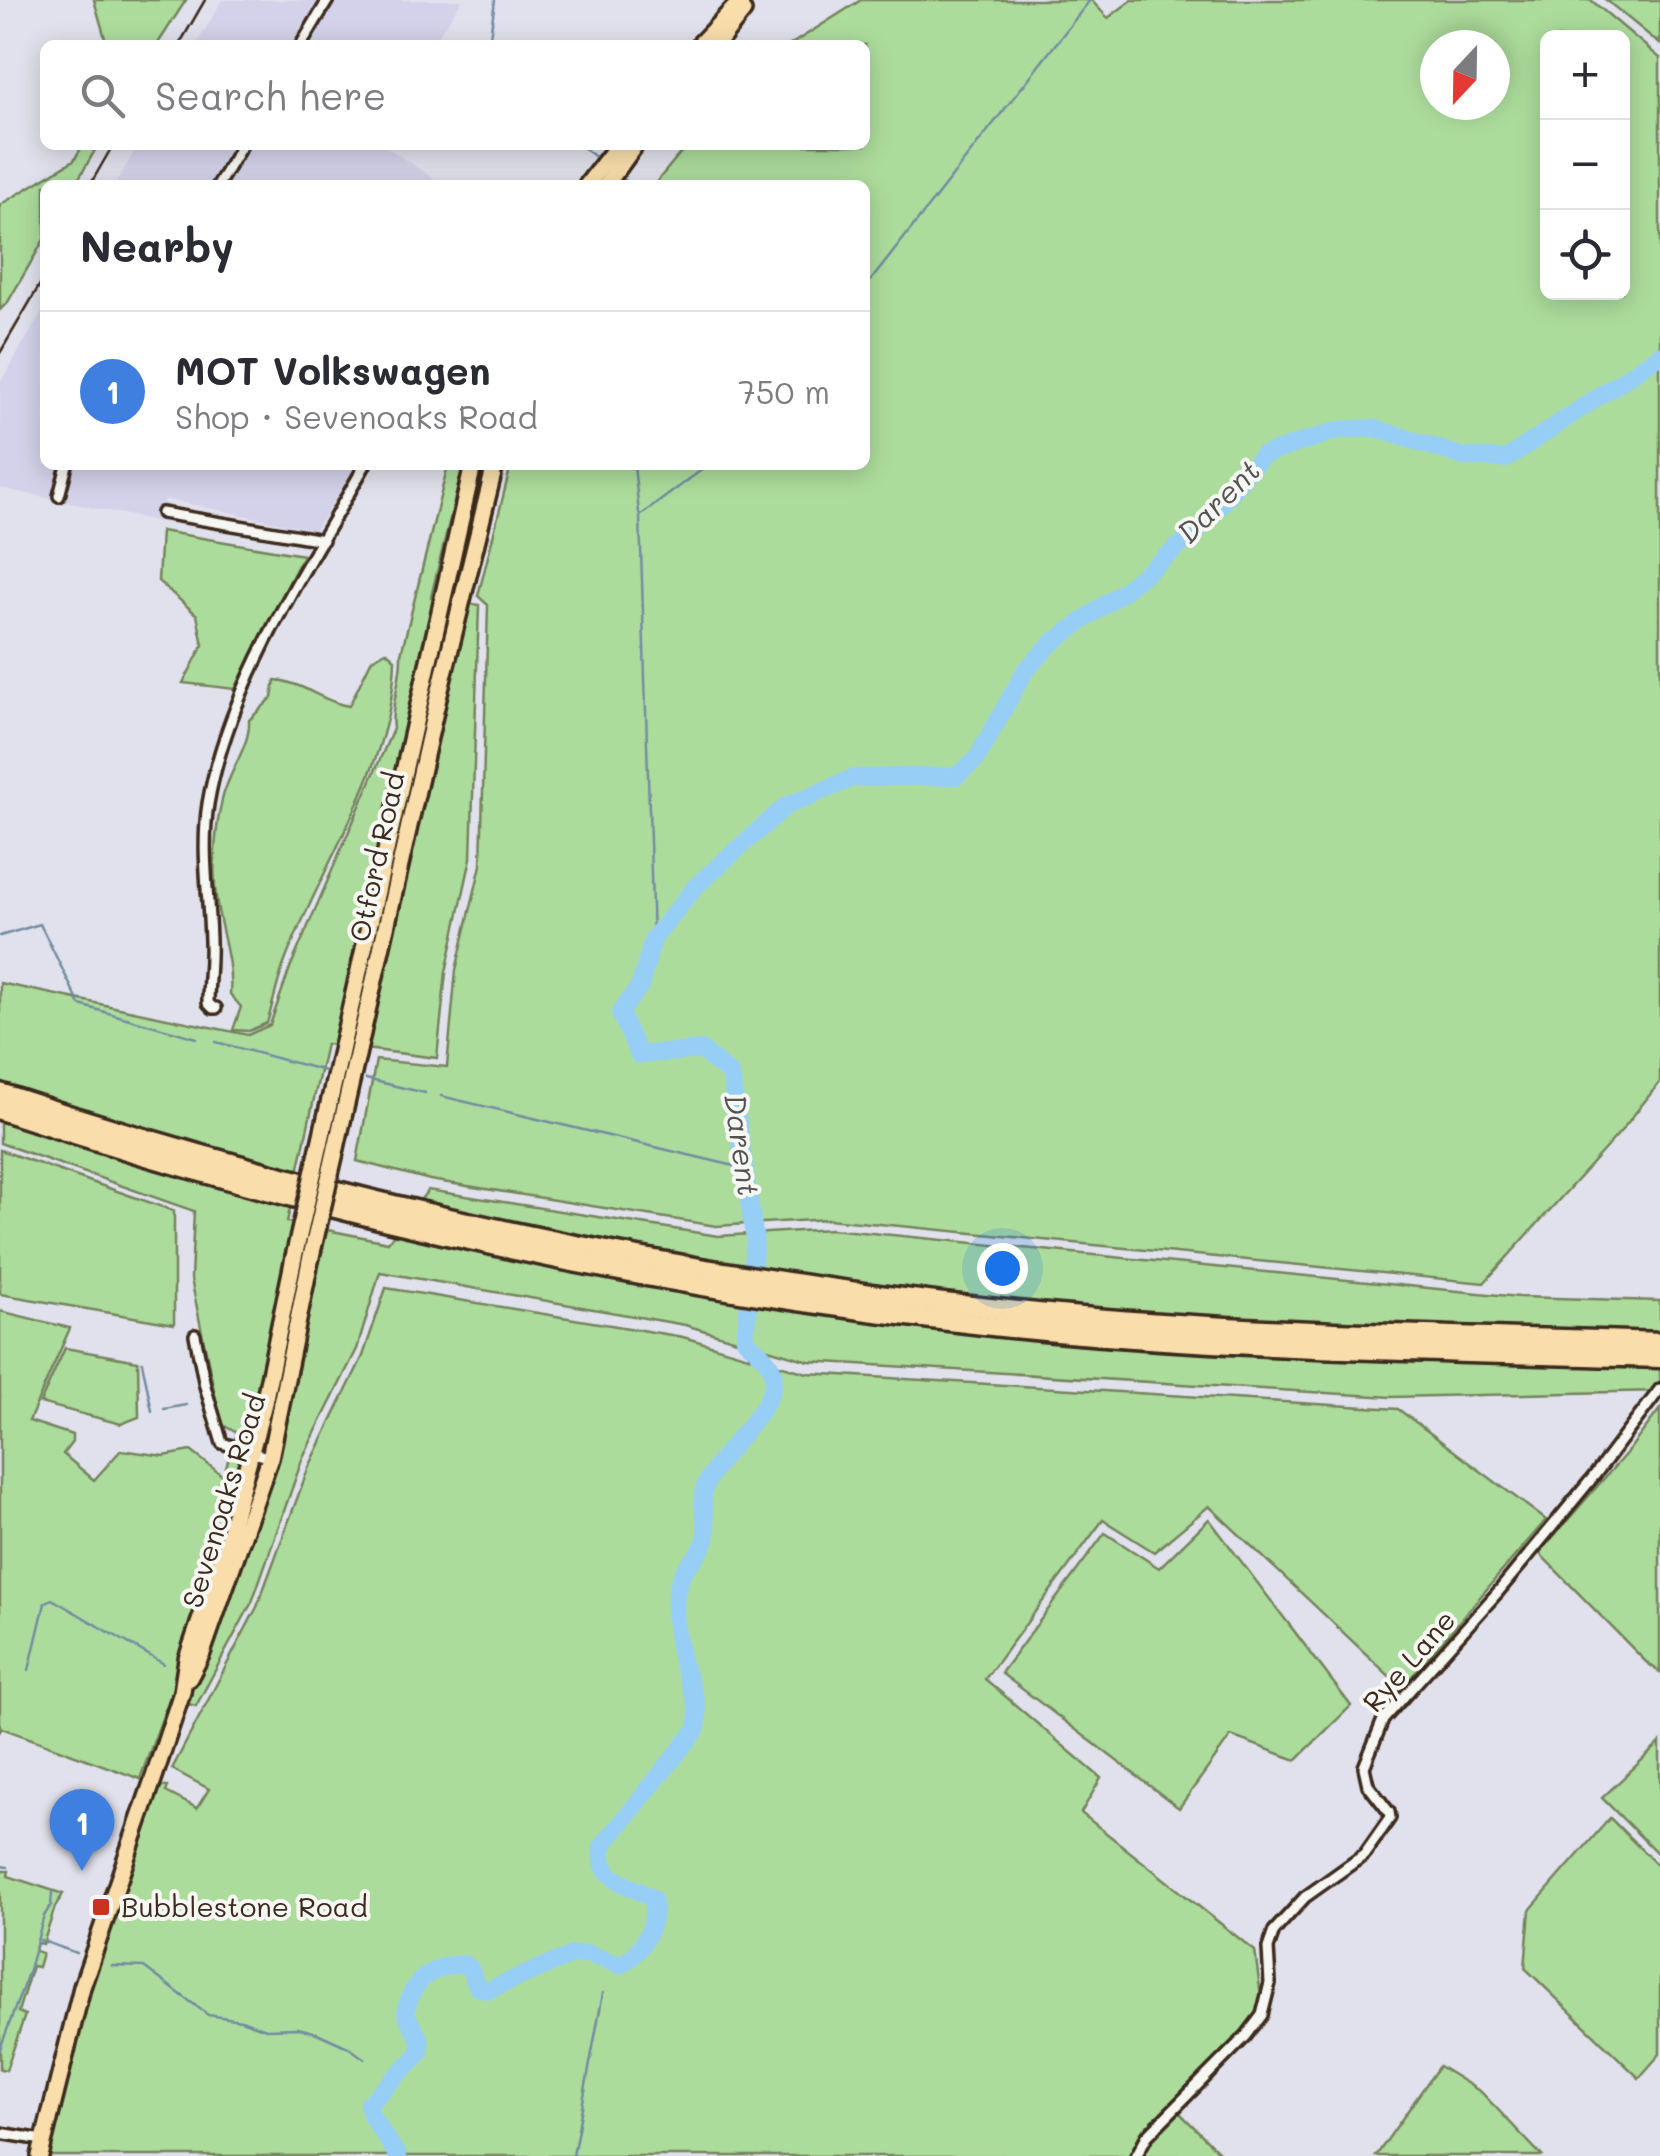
<!DOCTYPE html>
<meta charset="utf-8">
<style>
body{margin:0;font-family:Mali,sans-serif;background:#f2f2f3;color:#2b2b33}
.controls{position:absolute;right:30px;top:30px;display:grid;overflow:hidden;border-radius:15px;box-shadow:0 5px 25px #0003}
.controls button{width:90px;height:90px;display:grid;place-items:center;padding:0;border:0;border-bottom:2px solid #e1e1e2;background:#fff;color:#2b2b33;font:50px sans-serif}
.compass{position:absolute;left:1420px;top:30px;width:90px;height:90px;border-radius:50%;background:#fff;box-shadow:0 5px 25px #0003;rotate:202deg}
.you{position:absolute;left:1002px;top:1268px;width:35px;height:35px;margin:-25px;border:8px solid #fff;border-radius:50%;background:#1a73e8;box-shadow:0 0 0 15px #1a73e833}
.badge{display:grid;place-items:center;width:65px;height:65px;border-radius:50%;background:#c8321e;color:#fff;font-size:32px;font-weight:700}
.pin{position:absolute;translate:-50% -82px;filter:drop-shadow(0 2px 5px #0008)}
.pin::after{content:'';position:absolute;top:52px;width:35px;height:30px;background:inherit;clip-path:polygon(0 0,100% 0,50% 100%)}
.list{margin:0;padding:0;list-style:none}
h2{display:flex;justify-content:space-between;align-items:center;height:130px;margin:0;padding:0 40px;font-size:42px}
h2 small{font-size:32px;font-weight:400;color:#7c7c81}
.list li{display:grid;grid-template-columns:65px 1fr auto;gap:30px;align-items:center;box-sizing:border-box;height:160px;padding:0 40px;border-top:2px solid #e1e1e2}
.list b{display:block;font-size:38px;white-space:nowrap}
.list p{margin:0;font-size:32px;white-space:nowrap;color:#7c7c81}
.list em{font-size:32px;font-style:normal;color:#7c7c81}
.icon{flex:none;width:55px;height:55px;fill:none;stroke:currentColor;stroke-width:2;stroke-linecap:round;stroke-linejoin:round}
.map{position:relative;flex:none;width:1660px;height:2156px;overflow:hidden}
.search{position:absolute;background:#fff;box-shadow:0 5px 25px #0003;left:40px;top:40px;width:830px;height:110px;display:flex;align-items:center;gap:25px;box-sizing:border-box;padding:0 35px;border-radius:15px;color:#7c7c81;font-size:38px}
.panel{position:absolute;background:#fff;box-shadow:0 5px 25px #0003;left:40px;top:180px;width:830px;height:290px;border-radius:15px}
.map>svg:first-child{display:block}
.built{fill:#d3d2ea}
.green{fill:#acdc9c;stroke:#74835d;stroke-width:2.5;fill-rule:evenodd}
.lines{fill:none;stroke-linecap:round;stroke-linejoin:round}
.stream{stroke:#728ca0;stroke-width:2.5}
.river{stroke:#97cef6;stroke-width:18}
.street-casing{stroke:#3b2a1e;stroke-width:16}
.primary-casing{stroke:#3b2a1e;stroke-width:22}
.highway-casing{stroke:#3b2a1e;stroke-width:25}
.street{stroke:#f6f6f2;stroke-width:9}
.primary{stroke:#f9deab;stroke-width:15}
.highway{stroke:#f9deab;stroke-width:18}
.rail{stroke:#3b2a1e;stroke-width:2.5}
.primary-bridge-casing{stroke:#3b2a1e;stroke-width:22;stroke-linecap:butt}
.primary-bridge{stroke:#f9deab;stroke-width:15}
.poi-dot{fill:#c8321e;stroke:#f6f6f2;stroke-width:4}
.labels{text-anchor:middle;stroke-width:8;stroke-linejoin:round;paint-order:stroke}
.street-label{font-size:28px;fill:#3b2a1e;stroke:#f6f6f2}
.poi-label{font-size:28px;fill:#3b2a1e;stroke:#f6f6f2;text-anchor:start}
.water-label{font-size:30px;font-style:italic;fill:#525354;stroke:#f6f6f2}
</style>
<div class="map">
<svg width="1660" height="2156" viewBox="0 0 1660 2156">
<rect width="100%" height="100%" fill="#e1e1ed"/>
<filter id="ink" filterUnits="userSpaceOnUse"><feTurbulence type="fractalNoise" baseFrequency=".01" numOctaves="2"/><feDisplacementMap in="SourceGraphic" scale="20" xChannelSelector="R" yChannelSelector="G"/><feConvolveMatrix kernelMatrix="1 2 1 2 8 2 1 2 1" color-interpolation-filters="sRGB"/></filter>
<g filter="url(#ink)">
<g class="built">
<polygon points="222,0 462,0 432,45 196,45"/>
<polygon points="138,145 383,145 444,185 115,185"/>
<polygon points="45,307 45,465 358,465 315,530 165,499 160,522 0,488 0,383"/>
</g>
<g class="green">
<polygon points="94,0 186,0 157,45 107,45"/>
<path d="M861,0h230l17,18 24,-18h459l69,58v1024l-39,49 -137,152 -656,-64 -112,7 -286,-46 -73,-19 19,-101 71,7 9,-97 25,-105 7,-260 -10,-9 33,-131h354v-280h-211l33,-40h178v-100h-75zM1548,38h74v254h-74zM1495,45v60h-60v-60z"/>
<polygon points="1606,0 1660,0 1660,44"/>
<polygon points="83,145 98,145 75,185 45,185 45,238 8,302 0,310 0,205 74,160"/>
<path d="M448,465h15l-32,132 48,8 -8,253 -25,114 -9,86 -111,-14 -39,178 101,20 40,-52 290,46 113,-7 688,68 141,4v90l-269,6 -582,-36 -124,-36 -305,-53 -23,77 -54,108 -51,145 -56,104 -27,-7 -29,80 -138,-51 -2,3v-420l70,17 -41,93 43,14v7l-9,12 31,26 27,-30 43,6 27,-5 32,25 14,-43 -16,-9 -30,-145 3,-68 -194,-68v-160l248,52 22,-10 20,-57 103,-239c-3,-25 9,-49 8,-75z"/>
<polygon points="161,531 303,555 235,689 183,683 203,645 197,615 158,581"/>
<path d="M386,651l9,8c-2,107 -74,206 -111,305 -7,19 -11,40 -17,59l-18,8 -16,-1 8,-23 -11,-13c3,-37 -13,-70 -15,-108 -2,-26 1,-61 7,-86 6,-28 29,-55 27,-80l23,-22 3,-18c28,2 47,22 74,26l23,-47z"/>
<polygon points="0,1150 174,1211 174,1324 0,1294"/>
<polygon points="386,1288 683,1337 807,1373 1398,1409 1546,1520 1402,1688 1209,1506 1154,1552 1103,1520 985,1679 1101,1778 1081,1813 1255,1951 1262,2004 1234,2041 1140,2134 1129,2156 50,2156 48,2153 92,1975 158,1786 168,1787 166,1792 197,1808 209,1789 172,1769 257,1607 308,1469 363,1356"/>
<polygon points="65,1348 138,1361 139,1417 121,1424 40,1403"/>
<polygon points="1660,1409 1660,1672 1646,1662 1539,1553 1629,1450"/>
<polygon points="1209,1519 1351,1706 1296,1760 1231,1736 1179,1808 1001,1673 1105,1533 1159,1568"/>
<polygon points="1660,1743 1660,1856 1602,1798"/>
<polygon points="1610,1818 1660,1868 1660,2054 1639,2078 1525,1968 1530,1910"/>
<polygon points="0,1871 9,1871 8,1876 63,1894 55,1907 43,1944 37,1943 35,1951 42,1953 38,1967 32,1966 18,2012 25,2015 6,2070 0,2069"/>
<polygon points="1439,2066 1481,2092 1542,2156 1376,2156"/>
<polygon points="1177,2110 1223,2156 1143,2156 1150,2140"/>
</g>
<g class="lines">
<g class="stream">
<polyline points="489,45 495,0"/>
<polyline points="580,145 598,159"/>
<polyline points="621,176 630,185"/>
<polyline points="865,288 1090,0"/>
<polyline points="634,465 639,513"/>
<polyline points="0,936 40,924 80,1005 197,1038"/>
<polyline points="653,939 640,516 708,465"/>
<polyline points="216,1042 325,1071"/>
<polyline points="366,1079 425,1093"/>
<polyline points="441,1096 743,1168"/>
<polyline points="142,1362 152,1411"/>
<polyline points="164,1409 186,1405"/>
<polyline points="29,1670 45,1603 52,1599 164,1664"/>
<polyline points="0,1866 8,1867"/>
<polyline points="40,1940 76,1953"/>
<polyline points="112,1966 144,1967 208,2015 241,2020 266,2029 298,2028 317,2033 348,2047 365,2059"/>
<polyline points="0,2049 28,1973 44,1916 51,1905 52,1893"/>
<polyline points="573,2156 603,1993"/>
</g>
<path class="river" d="M398,2156l-26,-39 -4,-13 52,-51v-13l-14,-26c3,-32 26,-49 58,-50l6,4 7,19 11,3 84,-35 16,-1 32,11c21,-10 38,-42 33,-66 -22,-15 -56,-18 -51,-52l94,-117c8,-24 -10,-50 -15,-74 -5,-25 -11,-59 2,-83 6,-11 18,-19 22,-31 6,-16 -6,-35 -1,-52 10,-37 84,-87 67,-123 -6,-12 -17,-18 -26,-28l10,-98 -24,-166 -30,-25 -62,5 -19,-42 20,-27 13,-47 44,-54 89,-79 67,-28 103,-2 20,-16 49,-89 27,-28 73,-53 77,-63 61,-72 76,-25 36,-2 89,29 42,2 154,-104"/>
<g class="street-casing">
<g id="street">
<polyline points="301,45 328,0"/>
<polyline points="218,185 242,145"/>
<polyline points="59,496 67,465"/>
<polyline points="162,513 323,540"/>
<path d="M216,1008h-3l-5,-5c0,-21 3,-41 2,-62 -1,-45 -9,-91 -2,-137 20,-119 99,-236 157,-339"/>
<polyline points="195,1335 205,1386 222,1443 270,1458"/>
<polyline points="0,2133 43,2140"/>
<polyline points="1136,2156 1147,2136 1246,2036 1262,2015 1270,1983 1268,1948 1274,1931 1305,1897 1364,1855 1390,1818 1389,1812 1368,1785 1364,1767 1383,1720 1498,1592 1594,1476 1660,1389"/>
</g>
</g>
<g class="primary-casing">
<g id="primary">
<polyline points="699,45 742,0"/>
<polyline points="716,45 743,11"/>
<polyline points="587,185 618,145"/>
<polyline points="606,185 635,145"/>
<polyline points="320,1144 473,465"/>
<polyline points="336,1148 438,698 495,465"/>
<polyline points="189,1678 202,1653 270,1458 310,1261"/>
<polyline points="40,2156 82,1987 155,1774 182,1692 187,1659 227,1542 264,1403 294,1257"/>
</g>
</g>
<g class="highway-casing">
<g id="highway">
<path d="M0,1093c328,108 665,182 1008,217 217,23 435,25 652,32"/>
<path d="M0,1110c322,107 654,180 992,216 221,23 445,26 668,32"/>
</g>
</g>
<use href="#street" class="street"/>
<use href="#primary" class="primary"/>
<use href="#highway" class="highway"/>
<g class="rail">
<polyline points="179,45 205,0"/>
<polyline points="90,185 113,145"/>
<polyline points="0,353 45,276"/>
</g>
<g class="primary-bridge-casing">
<g id="primary-bridge">
<polyline points="294,1257 320,1144"/>
<polyline points="310,1261 336,1148"/>
</g>
</g>
<use href="#primary-bridge" class="primary-bridge"/>
</g>
</g>
<rect class="poi-dot" x="91" y="1897" width="20" height="20" rx="5"/>
<g class="labels">
<g class="street-label">
<text transform="translate(377 857) rotate(-78)" y="10">Otford Road</text>
<text transform="translate(224 1501) rotate(-73)" y="10">Sevenoaks Road</text>
<text transform="translate(1409 1661) rotate(-49)" y="10">Rye Lane</text>
</g>
<g class="poi-label">
<text x="121" y="1917">Bubblestone Road</text>
</g>
<g class="water-label">
<text transform="translate(1219 502) rotate(-45)" y="10">Darent</text>
<text transform="translate(741 1145) rotate(82)" y="10">Darent</text>
</g>
</g>
</svg>
<div class="controls">
<button>+</button>
<button>−</button>
<button><svg class="icon" aria-label="locate" viewBox="0 0 24 24"><circle cx="12" cy="12" r="6"/><path d="M12 2v4M12 18v4M2 12h4M18 12h4"/></svg></button>
</div>
<svg class="compass" viewBox="-18 -18 36 36"><path d="M0-13l5 13h-10z" fill="#e53935"/><path d="M0 13l5-13h-10z" fill="#7c7c81"/></svg>
<div class="you"></div>
<div class="pin badge" style="left:82px;top:1871px;background:#3f7fe0">1</div>
<div class="search"><svg class="icon" aria-label="search" viewBox="0 0 24 24"><circle cx="10" cy="10" r="6"/><path d="M15 15l6 6"/></svg>Search here</div>
<section class="panel">
<h2>Nearby<small></small></h2>
<ul class="list">
<li><span class="badge" style="background:#3f7fe0">1</span><div><b>MOT Volkswagen</b><p>Shop · Sevenoaks Road</p></div><em>750 m</em></li>
</ul>
</section>
</div>
